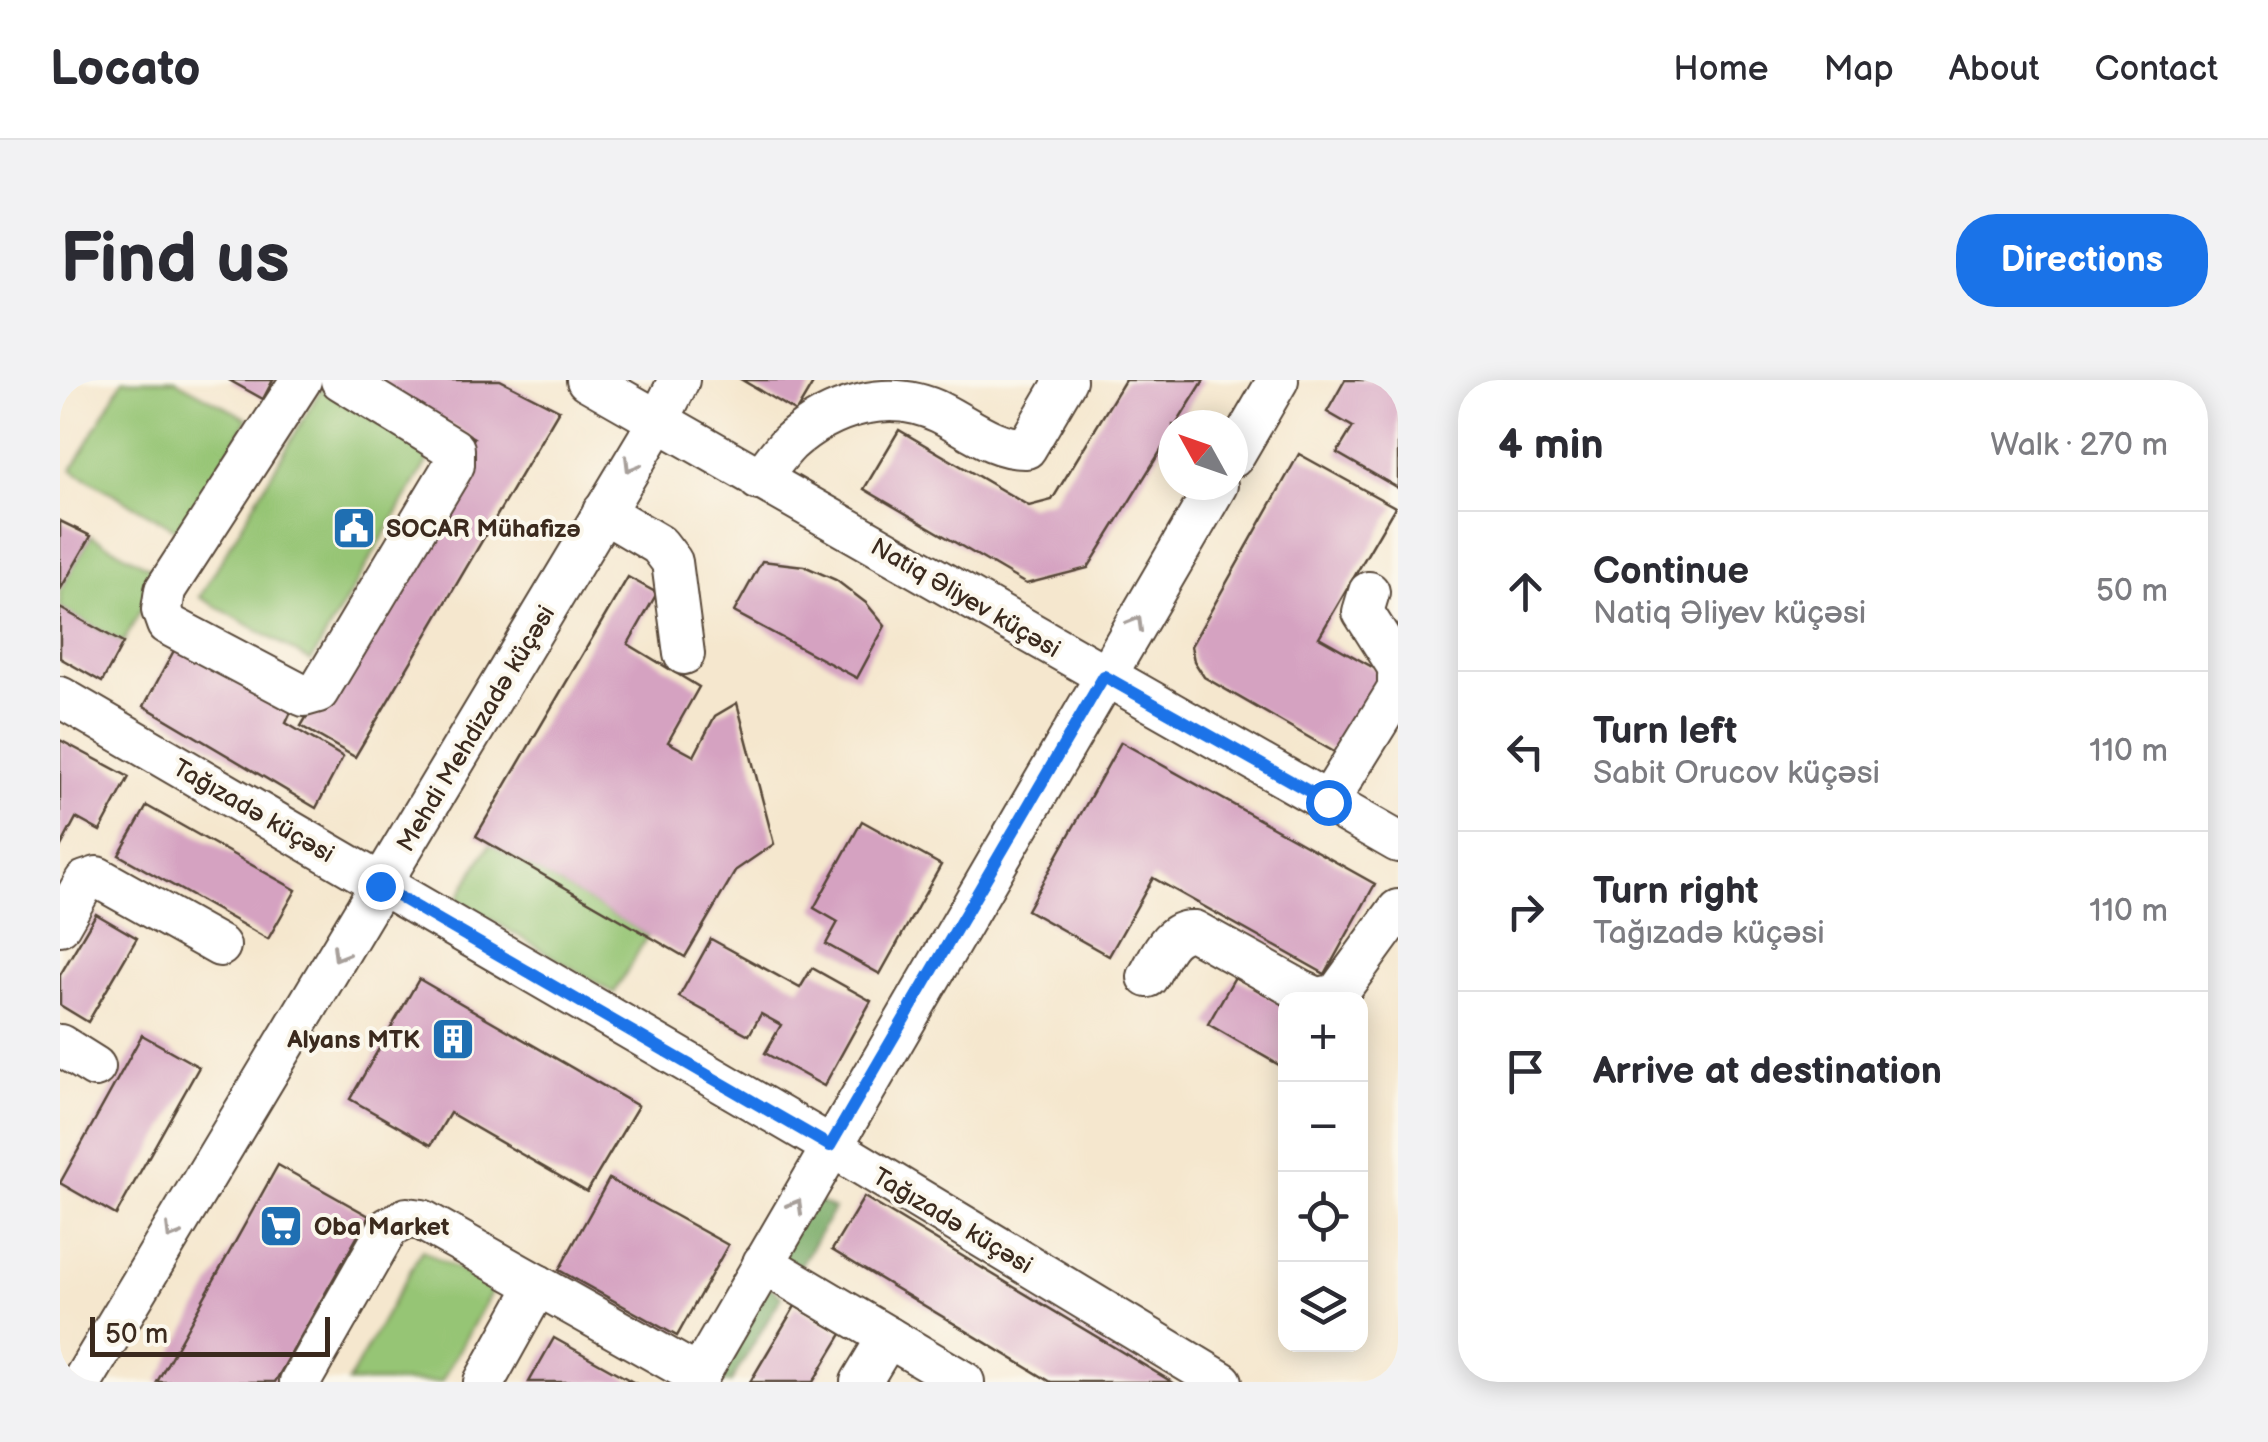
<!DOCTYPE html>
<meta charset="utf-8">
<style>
body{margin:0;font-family:"Balsamiq Sans",sans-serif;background:#f2f2f3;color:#2b2b33}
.controls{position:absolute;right:30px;bottom:30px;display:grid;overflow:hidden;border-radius:20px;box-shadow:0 5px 25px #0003}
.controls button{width:90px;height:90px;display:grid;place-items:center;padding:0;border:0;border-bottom:2px solid #e1e1e2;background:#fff;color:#2b2b33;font:50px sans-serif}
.compass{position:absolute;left:1098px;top:30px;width:90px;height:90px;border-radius:50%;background:#fff;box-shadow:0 5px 25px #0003;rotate:310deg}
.scale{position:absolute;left:30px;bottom:25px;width:240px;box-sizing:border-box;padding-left:10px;border:5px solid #3b2a1e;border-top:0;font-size:28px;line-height:35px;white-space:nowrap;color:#3b2a1e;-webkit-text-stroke:8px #fbf7ec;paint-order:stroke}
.stop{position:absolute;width:30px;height:30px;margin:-22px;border:8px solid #1a73e8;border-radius:50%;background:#fff}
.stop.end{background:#1a73e8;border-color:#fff;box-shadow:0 2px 10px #0008}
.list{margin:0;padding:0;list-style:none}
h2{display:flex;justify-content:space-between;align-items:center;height:130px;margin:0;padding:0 40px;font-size:42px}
h2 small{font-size:32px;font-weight:400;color:#7c7c81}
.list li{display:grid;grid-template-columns:65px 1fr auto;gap:30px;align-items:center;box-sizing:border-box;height:160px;padding:0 40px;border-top:2px solid #e1e1e2}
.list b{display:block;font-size:38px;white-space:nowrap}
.list p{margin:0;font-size:32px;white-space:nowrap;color:#7c7c81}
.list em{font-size:32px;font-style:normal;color:#7c7c81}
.icon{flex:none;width:55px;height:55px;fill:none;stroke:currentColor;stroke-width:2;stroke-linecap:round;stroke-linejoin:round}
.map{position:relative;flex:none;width:1338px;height:1002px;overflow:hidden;border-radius:40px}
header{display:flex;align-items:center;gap:60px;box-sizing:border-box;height:140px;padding:0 50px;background:#fff;border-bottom:2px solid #e1e1e2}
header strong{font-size:48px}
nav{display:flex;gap:55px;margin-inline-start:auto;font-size:35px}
.intro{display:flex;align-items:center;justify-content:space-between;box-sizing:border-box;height:240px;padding:0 60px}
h1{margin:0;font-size:70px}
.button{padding:25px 45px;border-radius:40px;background:#1a73e8;color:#fff;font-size:35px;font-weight:700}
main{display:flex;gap:60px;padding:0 60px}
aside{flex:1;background:#fff;border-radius:40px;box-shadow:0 5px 25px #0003}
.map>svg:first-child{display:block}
.green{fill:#96c574;stroke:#687849;stroke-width:2.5}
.forest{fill:#78aa66;stroke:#5a6a42;stroke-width:2.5}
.building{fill:#d5a2c1}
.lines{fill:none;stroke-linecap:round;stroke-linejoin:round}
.minor-casing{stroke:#574638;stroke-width:44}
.minor{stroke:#fff;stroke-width:40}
.oneway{stroke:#a79f9a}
.route{stroke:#1a73e8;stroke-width:12}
.labels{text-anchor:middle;stroke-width:8;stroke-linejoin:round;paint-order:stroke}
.poi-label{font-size:25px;font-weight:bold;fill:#3b2a1e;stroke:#fbf7ec;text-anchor:start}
.street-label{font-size:25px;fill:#3b2a1e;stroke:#fbf7ec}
</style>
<header>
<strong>Locato</strong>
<nav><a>Home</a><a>Map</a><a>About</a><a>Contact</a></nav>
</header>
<div class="intro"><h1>Find us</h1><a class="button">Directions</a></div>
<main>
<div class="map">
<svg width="1338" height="1002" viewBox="0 0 1338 1002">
<rect width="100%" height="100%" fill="#fbf7ec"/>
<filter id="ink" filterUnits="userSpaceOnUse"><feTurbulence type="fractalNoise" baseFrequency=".01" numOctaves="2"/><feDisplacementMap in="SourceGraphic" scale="20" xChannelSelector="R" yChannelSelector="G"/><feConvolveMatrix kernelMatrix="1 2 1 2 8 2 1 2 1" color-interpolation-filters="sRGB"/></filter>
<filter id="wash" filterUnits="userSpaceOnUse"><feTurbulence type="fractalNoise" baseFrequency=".0048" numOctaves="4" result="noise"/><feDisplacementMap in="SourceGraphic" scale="40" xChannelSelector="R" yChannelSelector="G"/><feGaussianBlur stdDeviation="2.25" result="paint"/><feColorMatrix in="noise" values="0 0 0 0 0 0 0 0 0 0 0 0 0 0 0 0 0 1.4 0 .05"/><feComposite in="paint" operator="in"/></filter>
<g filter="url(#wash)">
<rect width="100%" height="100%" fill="#f5e7ce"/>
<g class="green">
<polygon points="63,0 115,0 188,39 122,153 12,90"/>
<polygon points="261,9 372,73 251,281 140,217"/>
<polygon points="31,156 100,193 63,263 0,228 0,210"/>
<polygon points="430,464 588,555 554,613 397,519"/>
<polygon points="362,870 433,909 381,1002 288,1002"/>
</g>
<g class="forest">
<polygon points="750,817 774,829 738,890 715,878"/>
<polygon points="701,900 722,916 671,1002 643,1002"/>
</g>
<g id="blocks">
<g class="building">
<polygon points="169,0 213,0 203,19"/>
<polygon points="310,0 440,0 499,30 295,377 241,346 414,58"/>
<polygon points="682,0 755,0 736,32"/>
<polygon points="1065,0 1144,0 1116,45 1113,45 1113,51 1028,188 966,204 804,109 839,50 969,126 992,120"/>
<polygon points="1285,0 1338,0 1338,108 1277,73 1293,47 1267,32"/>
<polygon points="1239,74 1335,127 1259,257 1330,297 1283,377 1144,297 1134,281 1131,266"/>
<polygon points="0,141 31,156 0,210"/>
<polygon points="702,181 744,186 776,200 806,223 825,246 797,298 674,232"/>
<polygon points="568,197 597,213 568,264 639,307 608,362 634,376 655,336 677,323 714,464 676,490 625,577 416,456"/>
<polygon points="0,228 63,263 42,302 0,278"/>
<polygon points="117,265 232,330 226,343 283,377 256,428 84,326"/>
<polygon points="0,360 69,397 40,451 16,438 0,468"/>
<polygon points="1061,362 1315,504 1265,594 1093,498 1049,576 967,530"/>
<polygon points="87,426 236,510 208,559 59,475"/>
<polygon points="802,441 881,485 820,594 766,564 778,542 754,528"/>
<polygon points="36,534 77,558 28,642 0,625 0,595"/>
<polygon points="651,559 740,608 752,588 811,621 764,706 705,673 721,645 701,634 689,655 619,617"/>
<polygon points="1175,597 1226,626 1226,689 1148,644"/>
<polygon points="359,599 578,726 527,812 390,733 371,765 290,719"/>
<polygon points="82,655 139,687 56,835 0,803"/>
<polygon points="218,785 309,836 215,1002 97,1002"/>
<polygon points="549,799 668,865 617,956 499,890"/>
<polygon points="804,817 1112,1002 991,1002 772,870"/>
<polygon points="735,926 782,954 753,1002 690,1002"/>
<polygon points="494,958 573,1002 469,1002"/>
</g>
</g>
</g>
<g filter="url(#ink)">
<use href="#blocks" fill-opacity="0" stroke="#574638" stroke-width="2.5"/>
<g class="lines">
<g class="minor-casing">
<g id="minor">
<polyline points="241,0 105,210 102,230 107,244 244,316 258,312 394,85 394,69 281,0"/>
<polyline points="527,0 1338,462"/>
<polyline points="1173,77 1218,0"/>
<path d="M699,100c10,-12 19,-26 30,-37 41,-37 101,-56 152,-30 28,14 53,36 85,35l40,-68"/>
<polyline points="543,132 599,165 612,182 624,274"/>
<polyline points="1309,212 1303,232 1338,287"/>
<polyline points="0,317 771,766 1162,1002"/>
<polyline points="1268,422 1338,309 1338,296"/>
<polyline points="0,545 25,501 37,497 160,566"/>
<path d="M1088,597c12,-20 21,-48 46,-46l108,60 16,7 19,-4 61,-84"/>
<polyline points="0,665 35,687"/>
<polyline points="703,883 904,1002"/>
<polyline points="22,1002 598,42 619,0"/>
<polyline points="240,1002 328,848 347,838 362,840 639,996"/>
<polyline points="424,1002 478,905"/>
<polyline points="635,1002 1157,105"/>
<polyline points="801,1002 828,957"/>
</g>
</g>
<use href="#minor" class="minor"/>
</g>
<defs><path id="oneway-chevron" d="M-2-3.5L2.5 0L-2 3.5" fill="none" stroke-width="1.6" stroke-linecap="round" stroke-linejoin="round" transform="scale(2.5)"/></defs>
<g class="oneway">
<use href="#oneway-chevron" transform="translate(571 85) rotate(121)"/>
<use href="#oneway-chevron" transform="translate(1076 243) rotate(-60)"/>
<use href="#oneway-chevron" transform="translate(279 574) rotate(121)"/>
<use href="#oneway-chevron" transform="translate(736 826) rotate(-60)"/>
<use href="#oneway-chevron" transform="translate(112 853) rotate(121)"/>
</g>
</g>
<g class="lines" filter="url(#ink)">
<polyline class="route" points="320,506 770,766 1044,296 1268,422"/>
</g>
<defs>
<g id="civic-square" transform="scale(2.25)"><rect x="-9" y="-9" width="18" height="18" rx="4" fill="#1f6fb2" stroke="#fbf7ec"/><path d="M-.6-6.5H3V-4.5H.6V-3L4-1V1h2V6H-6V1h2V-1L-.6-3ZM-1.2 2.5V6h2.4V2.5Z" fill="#fff"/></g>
<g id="building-square" transform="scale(2.25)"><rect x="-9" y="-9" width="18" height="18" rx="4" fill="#1f6fb2" stroke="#fbf7ec"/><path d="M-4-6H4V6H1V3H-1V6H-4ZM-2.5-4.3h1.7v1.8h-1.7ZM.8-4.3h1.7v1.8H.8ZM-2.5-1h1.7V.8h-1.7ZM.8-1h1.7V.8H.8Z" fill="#fff"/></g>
<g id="supermarket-square" transform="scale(2.25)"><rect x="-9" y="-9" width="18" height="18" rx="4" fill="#1f6fb2" stroke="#fbf7ec"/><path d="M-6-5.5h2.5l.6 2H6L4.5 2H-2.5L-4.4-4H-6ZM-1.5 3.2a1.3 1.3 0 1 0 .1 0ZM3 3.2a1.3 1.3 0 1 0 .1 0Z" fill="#fff"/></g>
</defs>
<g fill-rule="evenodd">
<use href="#civic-square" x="294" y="148"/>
<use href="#building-square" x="393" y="659"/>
<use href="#supermarket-square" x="221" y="846"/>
</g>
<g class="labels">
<g class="poi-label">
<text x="326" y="157">SOCAR Mühafizə</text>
<text x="360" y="668" text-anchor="end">Alyans MTK</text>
<text x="254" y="855">Oba Market</text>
</g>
<g class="street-label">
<text transform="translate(906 217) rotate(30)" y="9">Natiq Əliyev küçəsi</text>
<text transform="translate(415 348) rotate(-59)" y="9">Mehdi Mehdizadə küçəsi</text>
<text transform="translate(194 430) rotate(30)" y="9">Tağızadə küçəsi</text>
<text transform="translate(893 840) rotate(31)" y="9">Tağızadə küçəsi</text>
</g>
</g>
</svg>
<div class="controls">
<button>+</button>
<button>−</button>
<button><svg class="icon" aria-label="locate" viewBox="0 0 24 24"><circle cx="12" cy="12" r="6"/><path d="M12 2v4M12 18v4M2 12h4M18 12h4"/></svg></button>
<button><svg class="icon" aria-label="layers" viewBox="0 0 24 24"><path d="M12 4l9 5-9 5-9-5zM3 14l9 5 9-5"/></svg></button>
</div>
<svg class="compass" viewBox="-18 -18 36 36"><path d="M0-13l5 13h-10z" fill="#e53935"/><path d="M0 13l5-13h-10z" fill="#7c7c81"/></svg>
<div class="scale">50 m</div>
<div class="stop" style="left:1268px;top:422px"></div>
<div class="stop end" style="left:320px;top:506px"></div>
</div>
<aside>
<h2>4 min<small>Walk · 270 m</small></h2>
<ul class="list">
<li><svg class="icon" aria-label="ahead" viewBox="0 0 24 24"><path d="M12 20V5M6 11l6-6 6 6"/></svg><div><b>Continue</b><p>Natiq Əliyev küçəsi</p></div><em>50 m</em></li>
<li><svg class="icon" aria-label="left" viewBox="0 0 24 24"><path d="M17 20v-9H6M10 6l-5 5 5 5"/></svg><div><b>Turn left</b><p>Sabit Orucov küçəsi</p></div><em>110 m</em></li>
<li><svg class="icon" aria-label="right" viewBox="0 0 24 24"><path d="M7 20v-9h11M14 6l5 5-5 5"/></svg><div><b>Turn right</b><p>Tağızadə küçəsi</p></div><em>110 m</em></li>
<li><svg class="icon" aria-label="arrive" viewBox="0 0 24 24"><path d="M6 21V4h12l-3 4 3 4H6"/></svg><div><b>Arrive at destination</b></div></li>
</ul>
</aside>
</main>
